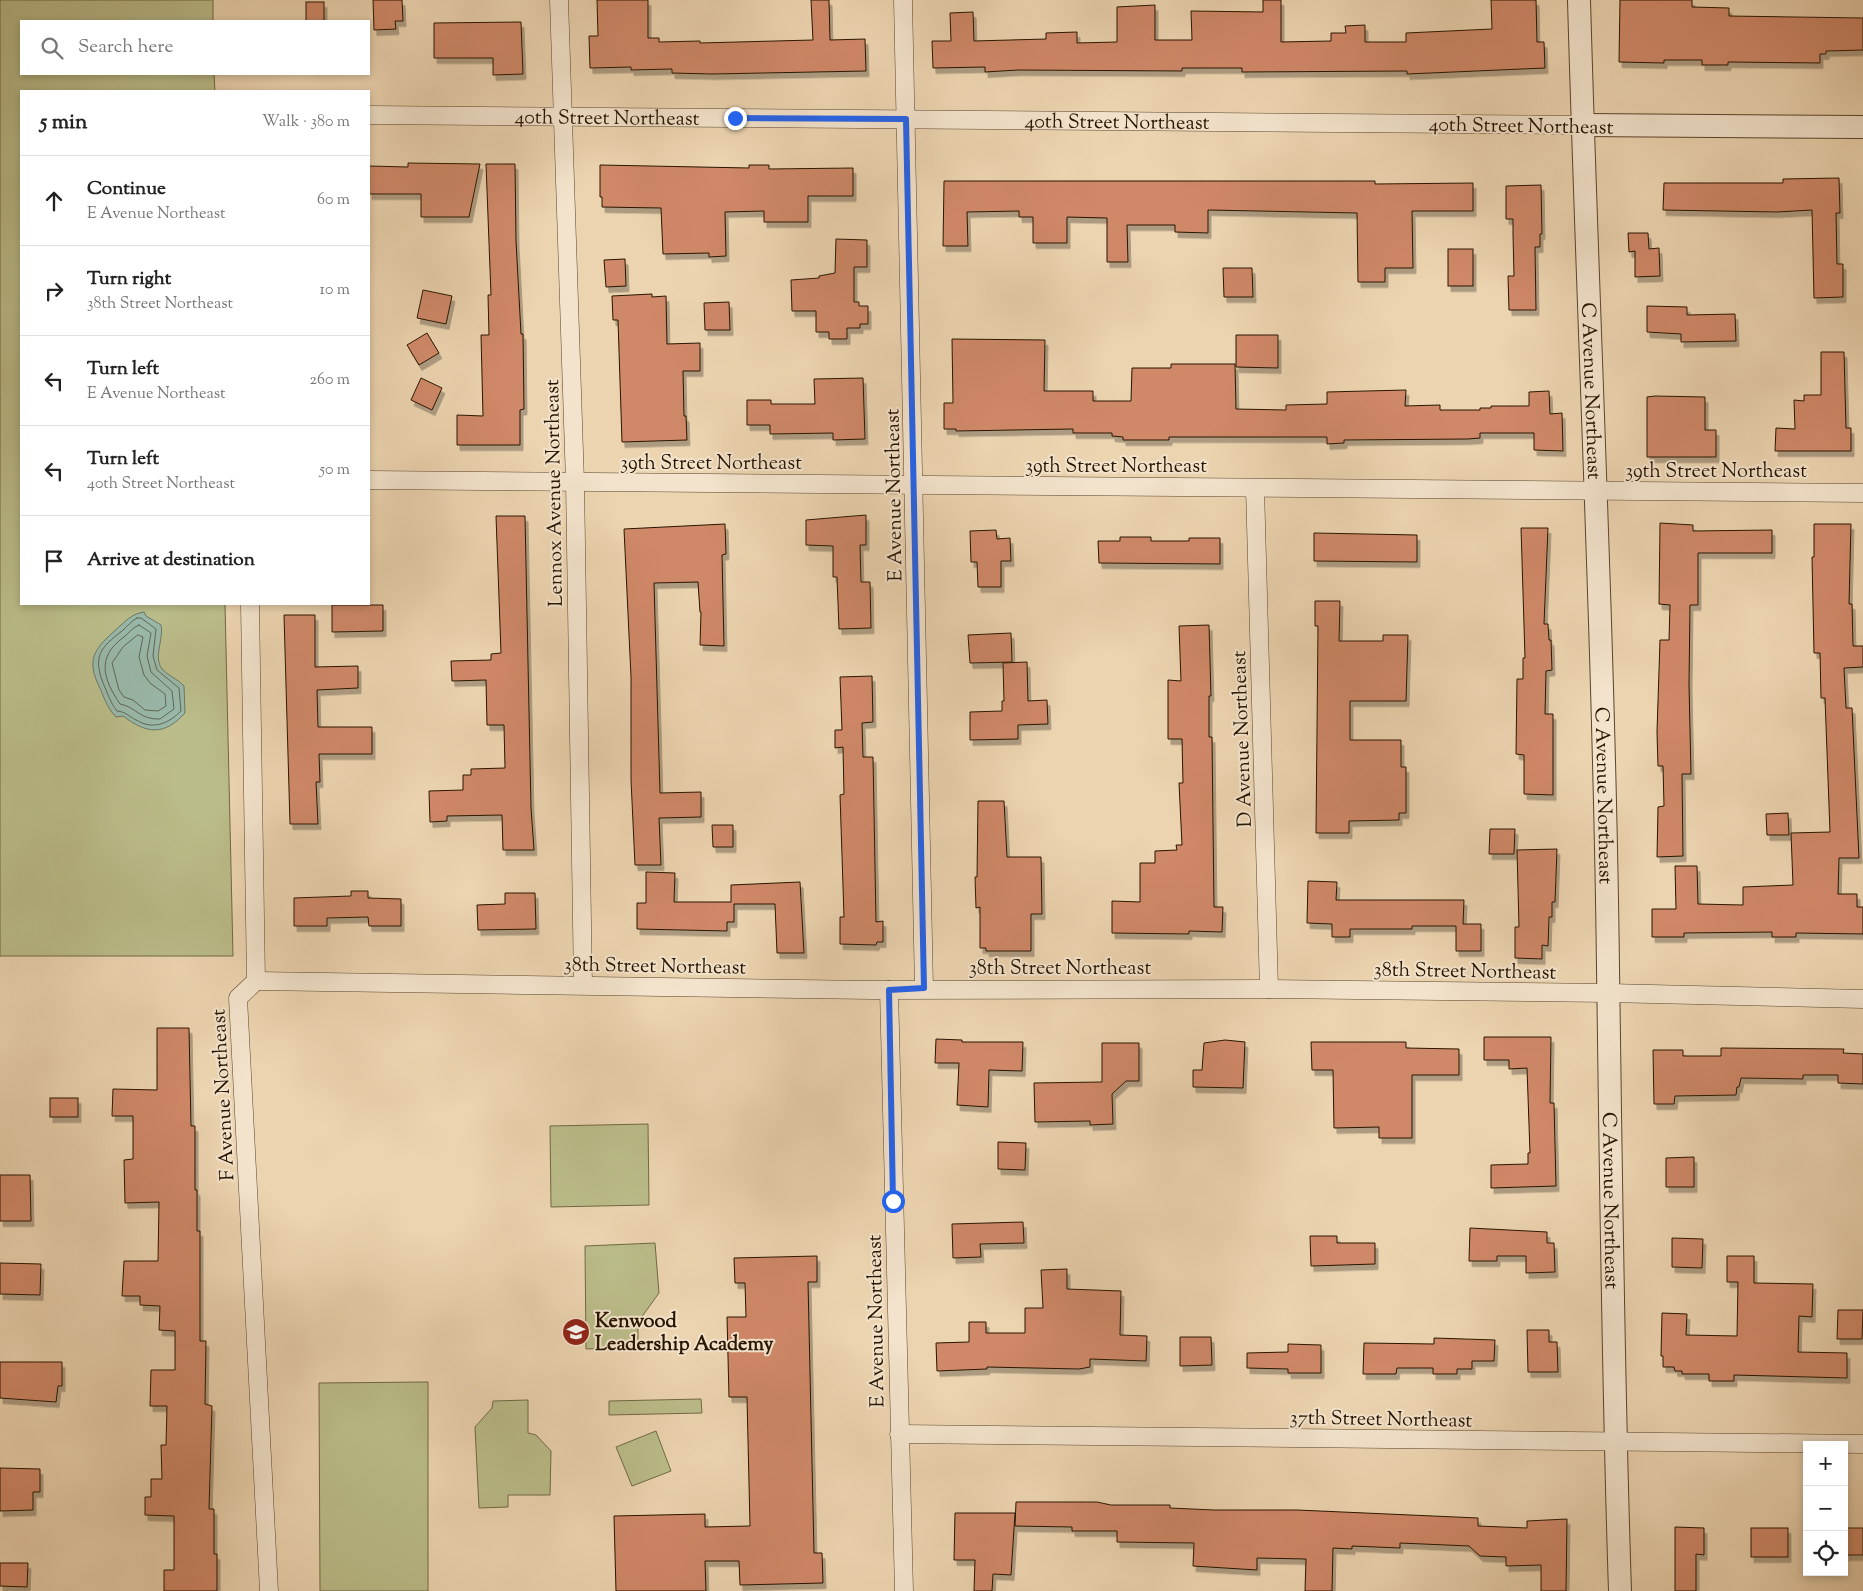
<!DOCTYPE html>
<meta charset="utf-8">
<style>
body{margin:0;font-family:"Sorts Mill Goudy",serif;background:#f6f6f6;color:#222}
.controls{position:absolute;right:15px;bottom:15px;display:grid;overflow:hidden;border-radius:0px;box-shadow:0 2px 8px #0003}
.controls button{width:45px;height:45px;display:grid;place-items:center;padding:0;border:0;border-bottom:1px solid #e0e0e0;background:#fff;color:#222;font:25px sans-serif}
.stop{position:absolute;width:15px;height:15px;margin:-11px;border:4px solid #2563eb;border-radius:50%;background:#fff}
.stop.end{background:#2563eb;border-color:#fff;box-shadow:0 1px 5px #0008}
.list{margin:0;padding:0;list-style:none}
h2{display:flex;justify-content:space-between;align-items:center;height:65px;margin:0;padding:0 20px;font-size:21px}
h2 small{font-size:16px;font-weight:400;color:#767676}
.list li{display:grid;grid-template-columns:32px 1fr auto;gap:15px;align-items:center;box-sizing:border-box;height:90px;padding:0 20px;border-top:1px solid #e0e0e0}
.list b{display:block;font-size:19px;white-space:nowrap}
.list p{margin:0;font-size:16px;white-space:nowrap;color:#767676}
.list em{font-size:16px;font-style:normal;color:#767676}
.icon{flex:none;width:28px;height:28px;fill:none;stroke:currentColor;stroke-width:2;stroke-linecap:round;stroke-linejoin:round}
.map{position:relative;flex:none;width:1863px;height:1591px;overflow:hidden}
.search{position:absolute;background:#fff;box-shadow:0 2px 8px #0003;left:20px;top:20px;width:350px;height:55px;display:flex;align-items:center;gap:12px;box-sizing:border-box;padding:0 18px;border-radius:0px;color:#767676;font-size:19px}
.panel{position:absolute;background:#fff;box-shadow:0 2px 8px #0003;left:20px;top:90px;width:350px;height:515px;border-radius:0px}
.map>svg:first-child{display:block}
.green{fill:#babc89;stroke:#716844}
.water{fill:#99b8a9;stroke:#6c7765}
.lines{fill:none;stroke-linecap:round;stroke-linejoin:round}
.shore{stroke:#606654;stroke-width:1}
.building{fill:#cf8868;stroke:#281500;filter:url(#shadow)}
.minor-casing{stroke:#59452c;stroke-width:19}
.tertiary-casing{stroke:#59452c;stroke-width:24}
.minor{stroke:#f3e3cc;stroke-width:18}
.tertiary{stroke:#f3e3cc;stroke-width:22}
.route{stroke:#2563eb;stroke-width:6}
.labels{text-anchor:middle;stroke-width:4;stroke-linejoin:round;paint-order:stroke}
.street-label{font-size:20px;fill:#281500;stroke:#f3e3cc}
.poi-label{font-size:20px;font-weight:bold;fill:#281500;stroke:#f3e3cc;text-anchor:start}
</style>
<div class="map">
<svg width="1863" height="1591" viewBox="0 0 1863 1591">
<defs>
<filter id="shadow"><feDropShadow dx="3" dy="5.5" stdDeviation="0" flood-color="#0004"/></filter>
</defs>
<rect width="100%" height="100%" fill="#ecd4b0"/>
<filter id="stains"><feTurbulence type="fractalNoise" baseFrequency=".004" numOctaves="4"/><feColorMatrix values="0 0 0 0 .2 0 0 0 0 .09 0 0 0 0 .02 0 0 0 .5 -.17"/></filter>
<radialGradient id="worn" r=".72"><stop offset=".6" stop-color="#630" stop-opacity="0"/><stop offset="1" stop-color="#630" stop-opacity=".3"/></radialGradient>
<g class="green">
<polygon points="0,0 213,0 213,21 21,21 21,74 214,74 215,91 21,91 21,604 225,604 233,956 0,956"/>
<polygon points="648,1124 649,1205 551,1207 550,1126"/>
<polygon points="655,1243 659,1293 638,1322 638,1347 586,1349 585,1246"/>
<polygon points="428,1382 428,1591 320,1591 319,1383"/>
<polygon points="701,1399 702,1413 609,1415 609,1401"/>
<polygon points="528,1400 528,1433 536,1435 551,1451 550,1495 508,1495 508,1507 479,1508 475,1427 492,1408 493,1401"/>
<polygon points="656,1431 671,1471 632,1486 616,1447"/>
</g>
<path class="water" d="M144,612l2,4 15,9c3,14 -8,32 1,44 6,7 16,10 22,17l1,27c-21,23 -38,21 -62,3l-7,1c-10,-10 -12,-21 -18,-33 -14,-30 3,-40 23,-59 8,-7 12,-11 23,-13z"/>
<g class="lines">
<g class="shore">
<path d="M137,618h4l15,11 -3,27 4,14 22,18 2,23c-12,12 -27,19 -43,10 -9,-4 -11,-9 -21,-10 -7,-9 -9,-17 -14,-28 -10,-27 -3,-35 19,-52 6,-5 9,-10 15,-13z"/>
<path d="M139,625l12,8 -4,23 4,16 21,19 2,18 -14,10c-20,1 -24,-12 -40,-15 -17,-25 -24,-47 4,-67 5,-4 9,-10 15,-12z"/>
<polygon points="138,635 143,637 139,657 144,675 150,683 165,694 166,706 158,711 145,710 133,700 124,697 119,690 112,663 123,647"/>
</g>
</g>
<g class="building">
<polygon points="373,0 402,0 403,21 395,21 396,29 374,30"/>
<polygon points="597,0 648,0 648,38 659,38 659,42 700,41 700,43 813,40 811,0 829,0 830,40 865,39 866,71 712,74 672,73 672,69 631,70 631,67 590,68 589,36 598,36"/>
<polygon points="1263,0 1281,0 1281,42 1331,41 1331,33 1346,33 1345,26 1365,25 1365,42 1406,42 1406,33 1492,29 1491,0 1536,0 1537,42 1544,42 1545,68 1407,74 1407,71 1242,72 1242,68 1182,68 1182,71 1018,70 985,72 985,67 933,68 932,41 951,41 950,13 973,12 974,41 1046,39 1046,33 1077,32 1077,43 1117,42 1117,7 1155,5 1155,40 1192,40 1191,11 1263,12"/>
<polygon points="1620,0 1692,0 1692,7 1729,8 1729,16 1863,18 1863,50 1826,51 1826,54 1820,54 1820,63 1728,62 1728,65 1702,65 1702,60 1664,60 1664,63 1619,62"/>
<rect x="306" y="2" width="18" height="19"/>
<polygon points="521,22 523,74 493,75 493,58 434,58 434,23"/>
<polygon points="408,163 480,164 469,217 421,217 421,194 369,194 369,166 408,167"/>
<polygon points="486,164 515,164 516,241 521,334 523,334 524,409 520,410 520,445 457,445 457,415 483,416 481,335 489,335 488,295 491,295"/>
<polygon points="600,165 749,168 749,165 769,165 769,169 853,168 853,196 808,196 808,222 764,222 764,211 725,212 726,256 709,257 709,253 663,254 661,208 602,207 602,197 600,197"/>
<polygon points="1839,178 1840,213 1836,213 1837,264 1843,264 1843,297 1814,298 1812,210 1777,212 1663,210 1664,183 1783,183 1783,179"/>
<polygon points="944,181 1375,181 1375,184 1473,183 1473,211 1412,211 1413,268 1385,268 1385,282 1358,282 1357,213 1208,210 1208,233 1175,232 1175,225 1127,225 1128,262 1107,262 1107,218 1067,217 1067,243 1033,243 1033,217 1019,217 1019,211 967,212 968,246 943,246"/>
<polygon points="1541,185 1542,234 1540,234 1540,247 1535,247 1536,310 1509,310 1508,276 1514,276 1513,234 1513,219 1506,219 1506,186"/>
<polygon points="1628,233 1648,233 1649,249 1659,248 1660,276 1635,277 1635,251 1629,252"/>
<polygon points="836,239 867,240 867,267 854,267 854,302 859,302 859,306 868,306 868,324 860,324 860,328 847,328 847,339 829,339 829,332 816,332 816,311 792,311 791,280 819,278 819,276 835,273"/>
<rect x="1448" y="249" width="25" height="37"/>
<polygon points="625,259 626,286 606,287 604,260"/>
<polygon points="1223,268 1252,268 1253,297 1224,297"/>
<polygon points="423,290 452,296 446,324 417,318"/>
<polygon points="652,294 652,297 666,296 667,344 700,343 700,371 683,371 684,416 686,416 687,440 622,442 618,320 613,320 612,296"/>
<polygon points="729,302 730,330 705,330 704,303"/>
<polygon points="1647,306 1687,307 1687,315 1735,314 1736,341 1681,342 1681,334 1647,332"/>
<polygon points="427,333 439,353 419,365 407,345"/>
<polygon points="1236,335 1278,335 1278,368 1236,367"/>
<polygon points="952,339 1045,340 1044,391 1093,391 1093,401 1131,401 1132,368 1171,368 1171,364 1235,364 1236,409 1286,410 1286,405 1327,404 1327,392 1406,390 1405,406 1440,405 1440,410 1480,410 1480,408 1491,408 1491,406 1529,406 1529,392 1549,391 1550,414 1562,413 1563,451 1534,450 1534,433 1480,433 1480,438 1468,439 1344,440 1344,443 1327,444 1327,437 1169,437 1169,440 1123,440 1123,437 1112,436 1112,433 1073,433 1073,429 956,431 956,429 944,429 944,403 953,403"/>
<polygon points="1821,352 1844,352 1846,428 1851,428 1851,451 1775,451 1776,428 1795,429 1794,400 1804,401 1804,395 1821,395"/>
<polygon points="421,378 442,388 432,410 411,400"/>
<polygon points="863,378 865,439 833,440 833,433 770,434 770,425 747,425 747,400 771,400 771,404 815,404 814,379"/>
<polygon points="1655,396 1705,397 1705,430 1716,430 1716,457 1647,457 1647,397"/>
<polygon points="866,515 866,545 860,545 861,582 870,582 871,628 839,629 837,577 833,577 833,546 806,545 806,520"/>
<polygon points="496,516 525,516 531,808 534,850 503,850 502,815 447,816 447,821 430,822 429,791 463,790 463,775 471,775 471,769 505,768 504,725 487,725 486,680 452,681 451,661 491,660 491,654 501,653"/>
<polygon points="1660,523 1693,525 1693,531 1772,530 1772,553 1698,553 1698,605 1690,605 1689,684 1691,774 1682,774 1683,856 1657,857 1658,807 1664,806 1663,766 1658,766 1657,732 1660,640 1669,640 1670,605 1659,604"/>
<polygon points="725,524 726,554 722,555 724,646 700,645 701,612 700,612 698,582 654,583 660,793 701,792 701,817 659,818 661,865 635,865 631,780 631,677 624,529"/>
<polygon points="1814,524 1851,524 1849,604 1852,604 1853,646 1863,646 1863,667 1844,668 1846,708 1852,708 1859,858 1839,858 1838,894 1857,894 1857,907 1863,907 1863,934 1796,933 1796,937 1772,937 1772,932 1684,933 1684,937 1652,937 1652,909 1676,909 1675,866 1697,866 1698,904 1743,905 1743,887 1793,885 1791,833 1830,832 1825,698 1821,698 1820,653 1814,653 1812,557 1814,557"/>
<polygon points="1521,528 1548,528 1544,624 1548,624 1549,640 1551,640 1552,670 1546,671 1545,714 1553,714 1553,795 1524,794 1524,755 1516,754 1517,679 1523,679 1523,658 1525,658"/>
<polygon points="996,530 997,539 1010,538 1011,561 1001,561 1001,587 978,587 977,562 971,562 970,531"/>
<polygon points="1314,533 1417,535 1417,562 1314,561"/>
<polygon points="1120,537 1151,537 1151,541 1189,541 1189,538 1220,538 1220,564 1099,563 1098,541 1120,541"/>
<polygon points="1315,601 1340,601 1339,641 1383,641 1383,635 1408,635 1406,701 1350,701 1350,740 1401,740 1401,767 1406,767 1406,813 1399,813 1399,820 1349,821 1349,833 1316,833 1318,626 1315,626"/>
<polygon points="332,605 383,605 383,631 332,632"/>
<polygon points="284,615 315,615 315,667 358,666 358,688 317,690 318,727 372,727 372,754 319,754 320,782 316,782 318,824 290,824"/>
<polygon points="1209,625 1211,696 1209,696 1209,737 1212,737 1214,907 1223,907 1222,932 1189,931 1189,934 1112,933 1112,901 1140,902 1140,863 1155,863 1155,851 1177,850 1176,845 1182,845 1179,783 1183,783 1182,739 1168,739 1168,680 1181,681 1179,626"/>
<polygon points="1011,633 1012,662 970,663 968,635"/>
<polygon points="1027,662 1028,701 1047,700 1048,724 1018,725 1018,739 970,740 970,712 1002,711 1002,701 1004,701 1003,663"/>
<polygon points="872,676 873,722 862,723 863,757 873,757 876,922 883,921 883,942 877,942 876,945 840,944 840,917 844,917 840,795 844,794 843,747 835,748 835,730 842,730 840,677"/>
<polygon points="978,801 1004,801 1007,857 1041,857 1042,914 1031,914 1031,951 986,951 986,948 980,948 980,907 976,908 975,877 977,877"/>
<polygon points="1788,813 1789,835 1767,835 1766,814"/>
<polygon points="712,825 733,825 733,847 713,847"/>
<polygon points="1490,829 1515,829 1514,854 1489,854"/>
<polygon points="1557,849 1555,902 1552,902 1552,917 1549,917 1548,946 1542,945 1542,959 1515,958 1515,927 1519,927 1517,850"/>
<polygon points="646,872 675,873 674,902 731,902 731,885 800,882 804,953 777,953 775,904 734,904 734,922 727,922 727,931 637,929 637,903 646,903"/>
<polygon points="1308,881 1337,882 1336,900 1464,900 1463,924 1481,924 1481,951 1456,951 1456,926 1412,926 1412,929 1350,929 1350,937 1332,937 1332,924 1307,923"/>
<polygon points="351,891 368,891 368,898 401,899 401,926 369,926 368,917 327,918 327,926 294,926 294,898 351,896"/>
<polygon points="505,893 535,893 536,929 478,930 477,905 505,904"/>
<polygon points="157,1028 189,1028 191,1126 195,1126 195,1190 197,1190 197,1231 200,1231 200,1341 206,1341 205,1404 212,1406 209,1509 214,1509 214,1554 217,1554 217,1591 164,1591 164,1570 174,1570 174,1516 145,1515 145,1497 151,1497 151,1479 162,1479 161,1445 166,1445 167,1406 150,1406 151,1370 175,1370 175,1331 159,1330 160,1306 140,1305 140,1296 122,1296 124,1261 158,1261 159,1202 125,1203 124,1160 133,1159 133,1116 112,1116 113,1089 157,1090"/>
<polygon points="1484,1037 1551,1037 1550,1103 1554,1103 1556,1186 1491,1188 1491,1165 1528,1164 1528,1153 1530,1153 1527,1068 1509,1069 1509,1060 1484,1060"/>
<polygon points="936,1039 962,1040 962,1042 1023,1042 1022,1071 989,1070 988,1107 957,1105 959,1063 935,1063"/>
<polygon points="1225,1040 1245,1042 1243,1088 1193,1087 1193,1070 1202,1070 1204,1043"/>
<polygon points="1311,1042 1406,1042 1406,1048 1459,1049 1459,1075 1412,1075 1412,1138 1379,1138 1379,1127 1334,1128 1333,1070 1312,1070"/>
<polygon points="1102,1043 1139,1043 1139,1081 1126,1081 1112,1094 1113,1124 1090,1125 1090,1121 1035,1122 1034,1083 1102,1082"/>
<polygon points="1721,1048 1844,1049 1843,1053 1863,1054 1863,1084 1838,1083 1838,1075 1803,1075 1803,1079 1741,1078 1739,1087 1737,1087 1736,1095 1675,1096 1674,1104 1654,1104 1653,1050 1683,1050 1683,1056 1721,1056"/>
<rect x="50" y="1098" width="28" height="19"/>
<polygon points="998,1142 1026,1143 1025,1170 998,1169"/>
<polygon points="1694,1157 1694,1187 1666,1187 1666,1158"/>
<polygon points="0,1175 30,1175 31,1221 0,1221"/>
<polygon points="1023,1222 1024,1243 980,1244 981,1257 953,1258 952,1224"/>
<polygon points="1470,1228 1547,1232 1547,1243 1554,1243 1555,1272 1526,1273 1526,1256 1497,1256 1497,1261 1469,1261"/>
<polygon points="1310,1236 1337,1236 1337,1243 1375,1243 1375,1264 1311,1266"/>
<polygon points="1672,1238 1703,1239 1702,1268 1672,1267"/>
<polygon points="817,1256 817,1282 808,1282 814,1553 822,1553 823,1583 740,1585 739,1561 705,1561 706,1591 616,1591 614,1516 705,1514 705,1527 750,1526 747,1397 729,1397 727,1317 746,1317 745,1283 735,1283 734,1258"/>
<polygon points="1727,1256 1754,1256 1754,1283 1813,1284 1812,1317 1799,1316 1798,1352 1847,1353 1847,1378 1734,1375 1734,1381 1709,1381 1709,1374 1682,1374 1682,1371 1675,1371 1674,1367 1663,1367 1663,1356 1661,1356 1662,1313 1687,1314 1686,1335 1737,1336 1738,1282 1727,1282"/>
<polygon points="0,1263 41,1264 40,1295 0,1294"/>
<polygon points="1067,1269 1067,1289 1121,1291 1120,1335 1147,1336 1146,1361 1090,1359 1090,1367 1079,1369 987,1367 987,1369 937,1371 936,1343 969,1342 969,1322 986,1322 986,1333 1025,1333 1025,1308 1043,1308 1041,1270"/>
<polygon points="1838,1310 1863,1310 1862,1339 1837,1339"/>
<polygon points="1527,1330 1549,1330 1549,1342 1557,1342 1558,1372 1528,1372"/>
<polygon points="1180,1337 1211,1337 1212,1365 1180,1366"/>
<polygon points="1434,1338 1495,1340 1494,1361 1472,1361 1472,1369 1457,1369 1457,1374 1433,1374 1433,1368 1397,1368 1396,1374 1363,1374 1364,1343 1434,1344"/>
<polygon points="1288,1344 1321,1345 1321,1373 1288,1373 1288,1369 1247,1368 1247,1353 1288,1352"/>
<polygon points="0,1362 62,1362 62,1386 58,1386 56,1402 0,1398"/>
<polygon points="0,1468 40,1469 40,1492 33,1492 33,1510 0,1511"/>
<polygon points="1016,1502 1097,1502 1111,1505 1170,1505 1170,1508 1214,1510 1297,1510 1478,1518 1478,1526 1527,1528 1527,1521 1567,1519 1566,1591 1541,1591 1541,1565 1506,1566 1506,1557 1480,1556 1469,1546 1400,1543 1400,1548 1352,1546 1352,1549 1333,1548 1332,1591 1305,1591 1306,1559 1257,1558 1257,1570 1193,1566 1194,1543 1117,1542 1117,1531 1072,1531 1072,1527 1015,1526"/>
<polygon points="955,1513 1015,1513 1011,1575 993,1574 992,1591 974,1591 975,1560 954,1560"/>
<polygon points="1675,1527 1704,1528 1704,1555 1696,1554 1696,1591 1675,1591"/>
<rect x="1751" y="1528" width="37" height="29"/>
<rect x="1846" y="1528" width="17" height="27"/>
<polygon points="0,1563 28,1563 27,1587 0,1586"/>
</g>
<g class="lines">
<g class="minor-casing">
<g id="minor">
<polyline points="559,0 575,482 583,985"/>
<polyline points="903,0 924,988"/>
<path id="s1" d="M369,115l1214,10"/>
<polyline points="369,480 1863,493"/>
<polyline points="1255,488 1269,989"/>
<polyline points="250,604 256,981 238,998 269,1591"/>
<polyline points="256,981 873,990 1269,989 1608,993 1863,999"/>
<polyline points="889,990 904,1591"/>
<polyline points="899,1434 1863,1444"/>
</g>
</g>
<g class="tertiary-casing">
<g id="tertiary">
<path id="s2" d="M1579,0c9,322 25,645 29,967 3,208 5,416 12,624"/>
<polyline points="1583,125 1863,127"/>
</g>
</g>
<use href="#minor" class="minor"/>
<use href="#tertiary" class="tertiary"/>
</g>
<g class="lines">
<polyline class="route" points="735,118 906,119 924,988 889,990 893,1201"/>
</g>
<defs>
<g id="school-disc" transform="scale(1.4375)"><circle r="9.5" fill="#8f2418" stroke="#f3e3cc"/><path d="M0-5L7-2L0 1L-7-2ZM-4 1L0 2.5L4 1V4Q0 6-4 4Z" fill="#fff"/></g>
</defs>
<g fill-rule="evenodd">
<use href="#school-disc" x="576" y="1332"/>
</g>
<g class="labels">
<g class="street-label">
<text dy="7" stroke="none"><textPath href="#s1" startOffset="238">40th Street Northeast</textPath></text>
<text dy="7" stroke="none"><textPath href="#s1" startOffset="748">40th Street Northeast</textPath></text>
<text transform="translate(1521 125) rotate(1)" y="7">40th Street Northeast</text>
<text dy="7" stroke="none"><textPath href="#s2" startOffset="391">C Avenue Northeast</textPath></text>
<text x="711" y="469">39th Street Northeast</text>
<text x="1116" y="472">39th Street Northeast</text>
<text x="1716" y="477">39th Street Northeast</text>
<text transform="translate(553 493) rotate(-91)" y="7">Lennox Avenue Northeast</text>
<text transform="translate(893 495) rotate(-91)" y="7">E Avenue Northeast</text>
<text transform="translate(1241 739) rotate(-92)" y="7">D Avenue Northeast</text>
<text dy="7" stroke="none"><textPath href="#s2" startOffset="796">C Avenue Northeast</textPath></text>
<text transform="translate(655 965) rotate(1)" y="7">38th Street Northeast</text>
<text x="1060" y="974">38th Street Northeast</text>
<text transform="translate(1465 970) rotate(1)" y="7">38th Street Northeast</text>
<text transform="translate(222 1095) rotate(-93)" y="7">F Avenue Northeast</text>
<text dy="7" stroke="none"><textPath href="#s2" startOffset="1201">C Avenue Northeast</textPath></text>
<text transform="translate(875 1321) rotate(-91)" y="7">E Avenue Northeast</text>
<text transform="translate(1381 1418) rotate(1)" y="7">37th Street Northeast</text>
</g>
<g class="poi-label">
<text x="595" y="1327">Kenwood<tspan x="595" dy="23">Leadership Academy</tspan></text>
</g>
</g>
<rect width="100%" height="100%" filter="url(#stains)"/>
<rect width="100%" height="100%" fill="url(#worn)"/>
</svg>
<div class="controls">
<button>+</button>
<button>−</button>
<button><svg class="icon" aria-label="locate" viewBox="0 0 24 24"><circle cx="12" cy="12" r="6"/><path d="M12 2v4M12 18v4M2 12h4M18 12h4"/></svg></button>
</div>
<div class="stop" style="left:893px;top:1201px"></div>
<div class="stop end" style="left:735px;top:118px"></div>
<div class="search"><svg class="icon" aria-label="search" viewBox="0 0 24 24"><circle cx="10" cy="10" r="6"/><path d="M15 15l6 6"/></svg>Search here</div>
<section class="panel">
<h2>5 min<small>Walk · 380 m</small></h2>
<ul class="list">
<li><svg class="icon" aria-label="ahead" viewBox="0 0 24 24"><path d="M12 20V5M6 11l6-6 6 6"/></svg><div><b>Continue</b><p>E Avenue Northeast</p></div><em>60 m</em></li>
<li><svg class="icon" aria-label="right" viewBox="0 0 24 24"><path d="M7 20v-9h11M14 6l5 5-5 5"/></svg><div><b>Turn right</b><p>38th Street Northeast</p></div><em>10 m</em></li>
<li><svg class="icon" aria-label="left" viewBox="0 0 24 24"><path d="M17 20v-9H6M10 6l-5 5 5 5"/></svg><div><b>Turn left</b><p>E Avenue Northeast</p></div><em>260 m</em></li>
<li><svg class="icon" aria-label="left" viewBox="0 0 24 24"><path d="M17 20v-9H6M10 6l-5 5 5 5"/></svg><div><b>Turn left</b><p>40th Street Northeast</p></div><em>50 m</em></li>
<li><svg class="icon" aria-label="arrive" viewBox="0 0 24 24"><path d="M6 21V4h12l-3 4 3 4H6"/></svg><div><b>Arrive at destination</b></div></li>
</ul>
</section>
</div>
